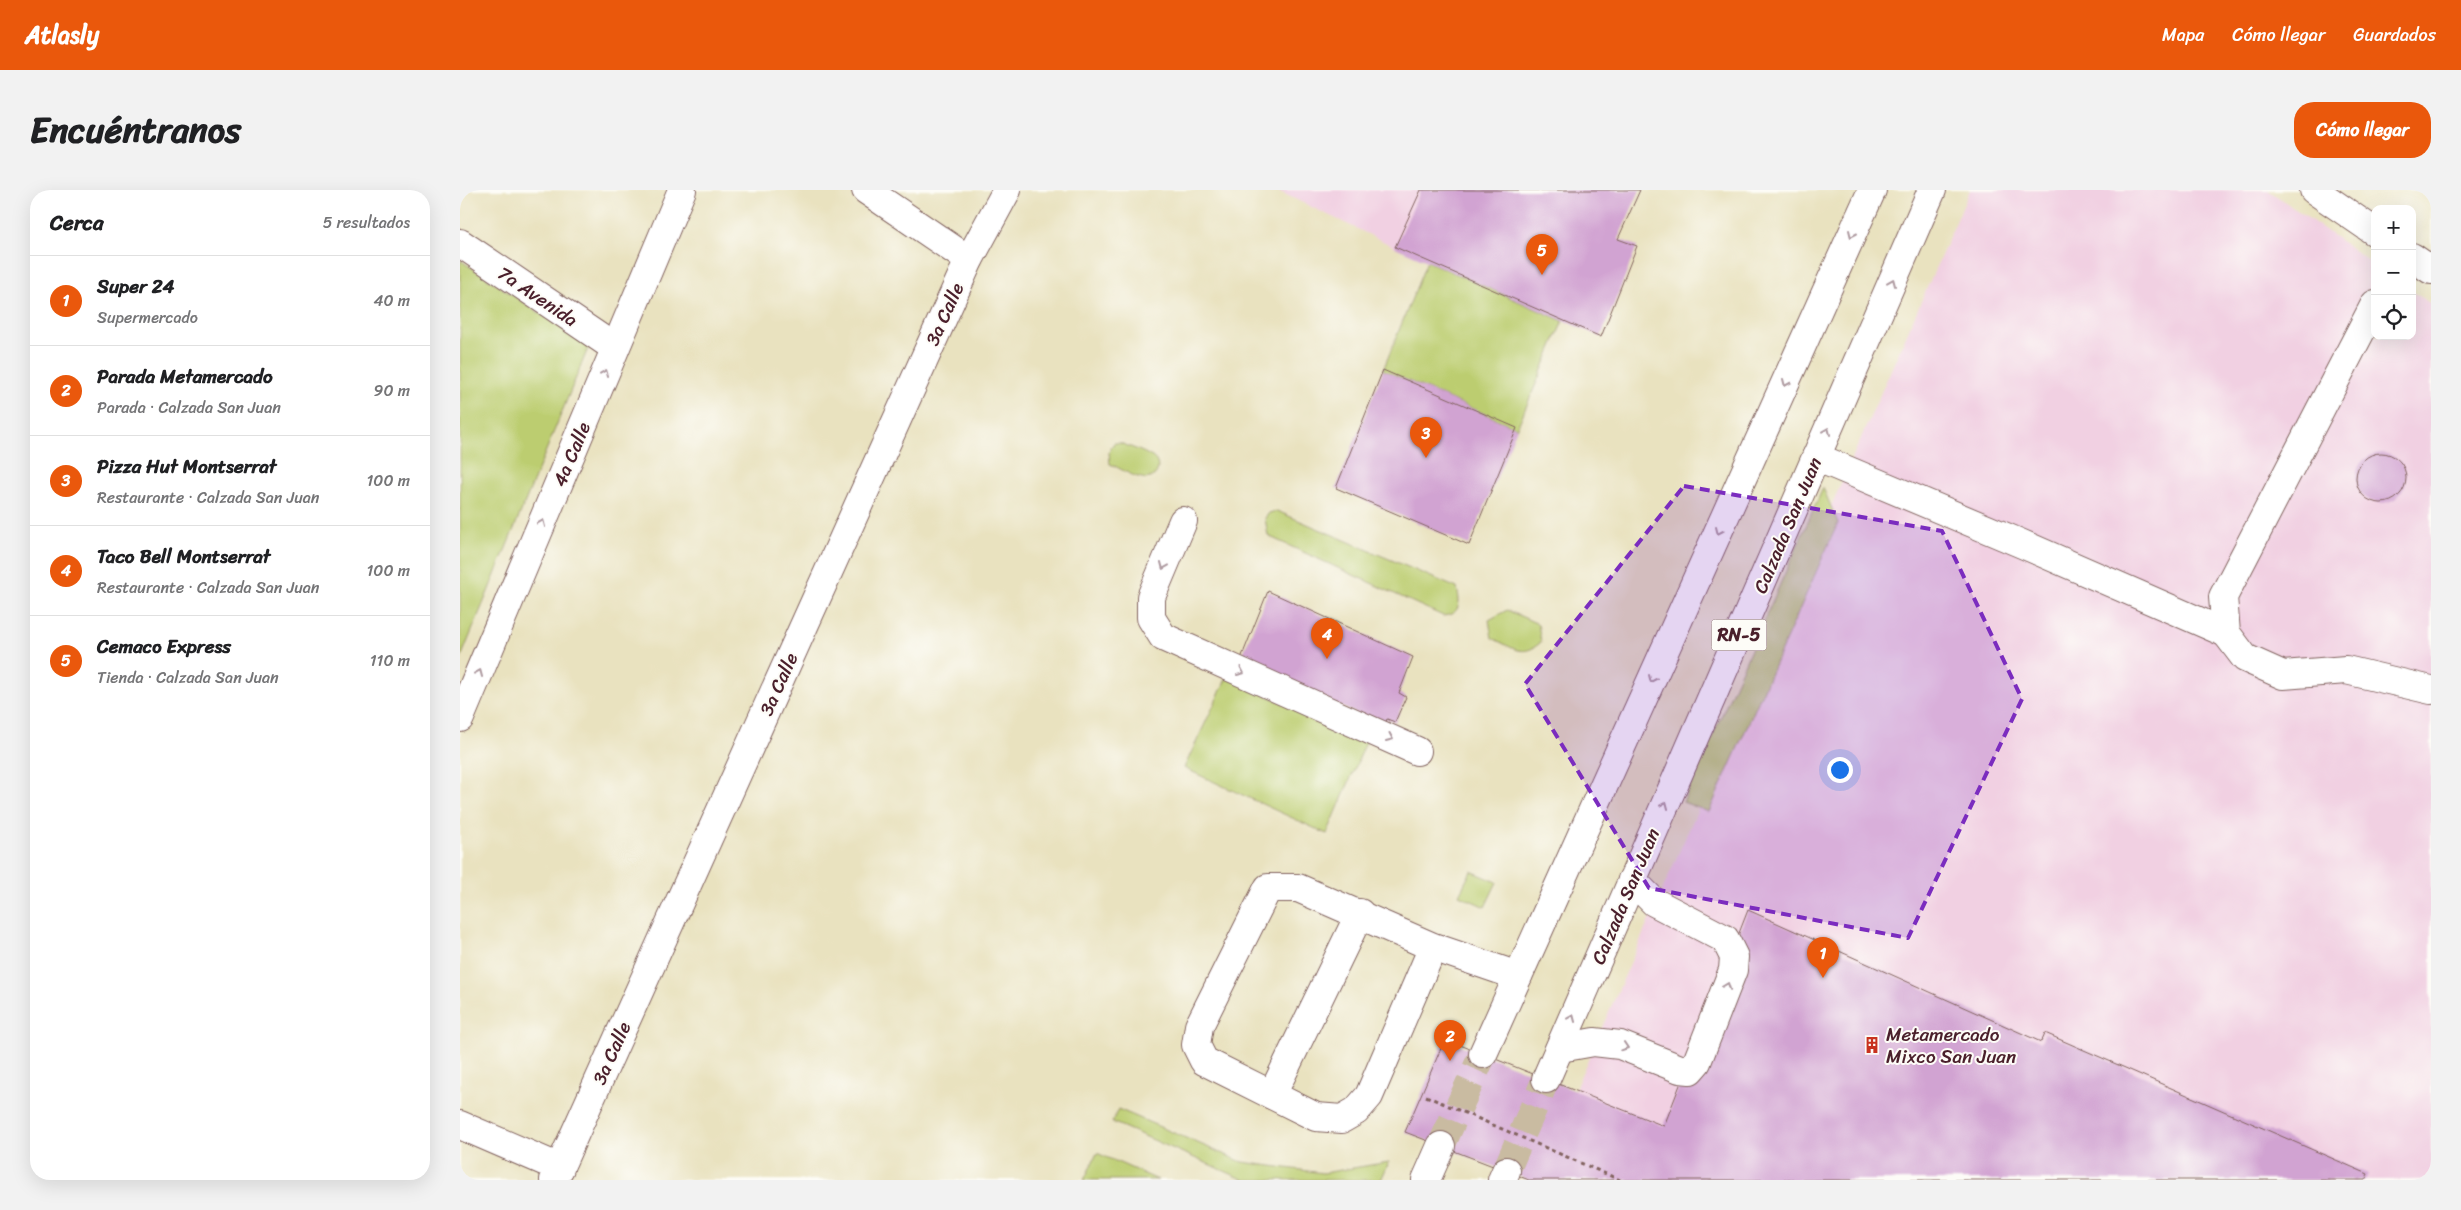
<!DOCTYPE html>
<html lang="es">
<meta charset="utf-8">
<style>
body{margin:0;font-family:Sriracha,sans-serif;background:#f2f2f2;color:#202124}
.controls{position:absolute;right:15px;top:15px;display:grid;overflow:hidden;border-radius:10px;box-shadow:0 5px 20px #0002}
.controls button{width:45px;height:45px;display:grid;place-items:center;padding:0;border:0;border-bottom:1px solid #e0e0e0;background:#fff;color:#202124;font:25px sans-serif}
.you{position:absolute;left:1379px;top:579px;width:18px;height:18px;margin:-12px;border:4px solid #fff;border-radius:50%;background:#1a73e8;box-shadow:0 0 0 8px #1a73e833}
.badge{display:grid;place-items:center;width:32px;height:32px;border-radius:50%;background:#ea580c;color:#fff;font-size:16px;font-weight:700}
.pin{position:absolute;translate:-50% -41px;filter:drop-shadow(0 1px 2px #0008)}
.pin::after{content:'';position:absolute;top:26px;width:18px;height:15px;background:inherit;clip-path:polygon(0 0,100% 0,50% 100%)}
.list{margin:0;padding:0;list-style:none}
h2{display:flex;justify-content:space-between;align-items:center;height:65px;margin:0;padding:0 20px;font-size:21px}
h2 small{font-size:16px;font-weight:400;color:#757577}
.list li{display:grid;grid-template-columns:32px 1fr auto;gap:15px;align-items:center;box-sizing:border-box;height:90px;padding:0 20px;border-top:1px solid #e0e0e0}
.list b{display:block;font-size:19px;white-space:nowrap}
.list p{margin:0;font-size:16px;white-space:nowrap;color:#757577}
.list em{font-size:16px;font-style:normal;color:#757577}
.icon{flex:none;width:28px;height:28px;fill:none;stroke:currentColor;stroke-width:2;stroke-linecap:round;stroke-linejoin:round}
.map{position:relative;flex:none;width:1971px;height:990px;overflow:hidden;border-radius:20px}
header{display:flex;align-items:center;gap:30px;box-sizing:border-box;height:70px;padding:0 25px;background:#ea580c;color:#fff}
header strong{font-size:24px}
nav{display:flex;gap:28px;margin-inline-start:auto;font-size:18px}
.intro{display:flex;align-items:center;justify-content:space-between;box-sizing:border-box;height:120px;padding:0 30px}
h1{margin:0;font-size:35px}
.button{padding:12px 22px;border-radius:20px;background:#ea580c;color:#fff;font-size:18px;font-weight:700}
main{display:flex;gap:30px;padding:0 30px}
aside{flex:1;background:#fff;border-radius:20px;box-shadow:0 5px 20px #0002}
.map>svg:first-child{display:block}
.built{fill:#f1d0e2}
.green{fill:#bccd70;stroke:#83764e}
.building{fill:#d1a3d2}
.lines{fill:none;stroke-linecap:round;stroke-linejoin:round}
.major-tunnel{stroke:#c9bba1;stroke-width:28;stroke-dasharray:28 14;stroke-linecap:butt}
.minor-casing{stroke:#82635f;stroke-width:30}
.major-casing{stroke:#82635f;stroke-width:30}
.minor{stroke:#fff;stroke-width:28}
.major{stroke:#fff;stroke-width:28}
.path-bridge{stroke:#82635f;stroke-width:3;stroke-dasharray:4 4;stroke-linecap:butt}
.oneway{stroke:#ae9aa0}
.marked{fill:#7b2cbf;fill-opacity:0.2;stroke:#7b2cbf;stroke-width:4;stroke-dasharray:10 6;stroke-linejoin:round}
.labels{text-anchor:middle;stroke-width:4;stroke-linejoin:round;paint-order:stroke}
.shield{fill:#fdfcf7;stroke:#806168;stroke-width:1}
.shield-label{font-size:18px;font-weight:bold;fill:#4a1f2b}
.street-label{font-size:19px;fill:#4a1f2b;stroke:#fdfcf7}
.poi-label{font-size:19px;fill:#4a1f2b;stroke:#fdfcf7;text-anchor:start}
</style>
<header>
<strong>Atlasly</strong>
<nav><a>Mapa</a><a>Cómo llegar</a><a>Guardados</a></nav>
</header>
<div class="intro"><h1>Encuéntranos</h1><a class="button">Cómo llegar</a></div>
<main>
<aside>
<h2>Cerca<small>5 resultados</small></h2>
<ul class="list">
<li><span class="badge">1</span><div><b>Super 24</b><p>Supermercado</p></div><em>40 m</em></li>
<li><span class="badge">2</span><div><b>Parada Metamercado</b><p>Parada · Calzada San Juan</p></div><em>90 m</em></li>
<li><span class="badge">3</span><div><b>Pizza Hut Montserrat</b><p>Restaurante · Calzada San Juan</p></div><em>100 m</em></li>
<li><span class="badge">4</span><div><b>Taco Bell Montserrat</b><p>Restaurante · Calzada San Juan</p></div><em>100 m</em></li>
<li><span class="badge">5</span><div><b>Cemaco Express</b><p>Tienda · Calzada San Juan</p></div><em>110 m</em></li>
</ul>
</aside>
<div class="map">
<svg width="1971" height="990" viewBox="0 0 1971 990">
<rect width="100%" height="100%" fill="#fdfcf7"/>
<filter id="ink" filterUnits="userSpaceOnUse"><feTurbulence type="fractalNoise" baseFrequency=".02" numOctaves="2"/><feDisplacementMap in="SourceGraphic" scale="10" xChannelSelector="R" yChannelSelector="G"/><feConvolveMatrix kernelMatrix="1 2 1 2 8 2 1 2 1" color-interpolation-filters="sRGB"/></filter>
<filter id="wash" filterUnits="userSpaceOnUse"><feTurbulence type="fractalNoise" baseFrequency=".0096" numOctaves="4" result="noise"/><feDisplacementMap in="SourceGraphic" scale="20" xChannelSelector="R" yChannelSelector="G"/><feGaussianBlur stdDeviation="1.12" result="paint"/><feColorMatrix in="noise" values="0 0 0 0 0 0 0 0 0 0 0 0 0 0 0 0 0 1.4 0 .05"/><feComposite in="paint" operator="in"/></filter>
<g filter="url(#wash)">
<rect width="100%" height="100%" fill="#e9e2bf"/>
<g class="built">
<polygon points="816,0 1180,0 1158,49 1177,56 1141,147 935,57"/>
<polygon points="1510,0 1808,0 1915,75 1915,146 1952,146 1952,101 1971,114 1971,990 1075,990"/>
</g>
<g class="green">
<polygon points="0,70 129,156 0,470"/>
<polygon points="967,71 1103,131 1057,238 923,180"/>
<path d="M654,253h6c10,4 23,8 32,14 12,8 4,25 -10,21 -11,-2 -22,-10 -32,-14l-1,-12z"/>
<polygon points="1363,298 1378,333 1249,622 1223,612"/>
<path d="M817,321l180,77c4,16 3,26 -14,28l-175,-80 -3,-18 4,-5z"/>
<path d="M1047,420l31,14 3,18c-18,17 -29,5 -49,-4l-3,-18z"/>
<polygon points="767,487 906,552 867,644 724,578"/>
<polygon points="1011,681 1037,692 1025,717 999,705"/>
<polygon points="658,919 782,972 863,983 929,972 921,990 785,990 652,932"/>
<polygon points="637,963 698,990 624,990"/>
</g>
<g id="blocks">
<g class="building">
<polygon points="961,0 1180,0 1158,49 1177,56 1141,147 935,57"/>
<polygon points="923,180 1057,238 1009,355 876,298"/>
<circle cx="1921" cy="288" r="25"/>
<polygon points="808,401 953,467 939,503 946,507 935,532 927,529 924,536 780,471"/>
<polygon points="1288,720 1581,852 1585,843 1908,984 1905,990 1069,990 945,942 985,849 1204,936"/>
</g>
</g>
</g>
<g filter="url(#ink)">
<use href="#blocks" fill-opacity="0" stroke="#82635f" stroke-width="1"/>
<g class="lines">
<g class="major-tunnel">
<polyline points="981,956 1023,864"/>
<polyline points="1046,981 1086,889"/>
</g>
<g class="minor-casing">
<g id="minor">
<polyline points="406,0 509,70"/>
<polyline points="1854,0 1915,42"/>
<polyline points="0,53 155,158"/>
<polyline points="1952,67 1971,80"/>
<polyline points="1915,114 1763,407 1766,443 1785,468 1823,485 1886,480 1971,500"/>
<polyline points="1356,267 1560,353 1766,443"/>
<polyline points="723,331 691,407 691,428 703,447 957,561"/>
<polyline points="0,528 222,0"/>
<polyline points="973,757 909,906 896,921 882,929 856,927 744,871 736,855 739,836 808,698 838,698 973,757 1058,786"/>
<polyline points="1100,858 1134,852 1160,855 1220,879 1230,880 1237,872 1273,780 1274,767 1265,749 1194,712 1172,690"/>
<polyline points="812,905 900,723"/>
<polyline points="0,935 100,978"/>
<polyline points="94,990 509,70 547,0"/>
</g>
</g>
<g class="major-casing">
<g id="major">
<polyline points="1023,864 1412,0"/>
<polyline points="1086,889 1472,0"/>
<polyline points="966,990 981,956"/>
<polyline points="1042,990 1046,981"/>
</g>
</g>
<use href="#minor" class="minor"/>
<use href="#major" class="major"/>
<polyline class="path-bridge" points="966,906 1160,990"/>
</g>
<defs><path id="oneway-chevron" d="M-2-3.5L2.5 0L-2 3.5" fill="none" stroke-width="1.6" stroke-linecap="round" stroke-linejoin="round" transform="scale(1.25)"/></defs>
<g class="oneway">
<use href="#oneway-chevron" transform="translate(1392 44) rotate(114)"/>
<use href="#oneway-chevron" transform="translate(1432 92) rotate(-67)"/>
<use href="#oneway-chevron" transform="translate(145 183) rotate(-67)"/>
<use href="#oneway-chevron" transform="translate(1326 193) rotate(114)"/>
<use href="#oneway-chevron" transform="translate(1367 241) rotate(-67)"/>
<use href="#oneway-chevron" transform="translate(82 333) rotate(-67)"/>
<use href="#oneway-chevron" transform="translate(1259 341) rotate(114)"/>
<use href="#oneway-chevron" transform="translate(704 376) rotate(113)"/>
<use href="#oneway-chevron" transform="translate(781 482) rotate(24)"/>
<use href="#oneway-chevron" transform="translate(19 483) rotate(-67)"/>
<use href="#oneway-chevron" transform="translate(1192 489) rotate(114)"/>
<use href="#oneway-chevron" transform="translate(930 548) rotate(24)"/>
<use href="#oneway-chevron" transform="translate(1205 615) rotate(-67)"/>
<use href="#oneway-chevron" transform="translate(1267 796) rotate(-69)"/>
<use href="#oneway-chevron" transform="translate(1112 828) rotate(-67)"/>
<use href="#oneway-chevron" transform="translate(1165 857) rotate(18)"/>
</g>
</g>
<path class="marked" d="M1224,296l258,45 80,168 -114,239 -259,-50 -124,-204z"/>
<defs>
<g id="building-bare" transform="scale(1.35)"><path d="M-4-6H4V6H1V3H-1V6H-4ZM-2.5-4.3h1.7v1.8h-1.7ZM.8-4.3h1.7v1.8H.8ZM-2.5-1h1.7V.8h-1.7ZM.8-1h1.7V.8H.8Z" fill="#c8321e" stroke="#fdfcf7" stroke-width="2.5" paint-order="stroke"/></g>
</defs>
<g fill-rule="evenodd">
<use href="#building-bare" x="1412" y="855"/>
</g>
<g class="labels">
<rect class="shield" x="1251.5" y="429.5" width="55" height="31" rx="4"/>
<g class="shield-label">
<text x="1279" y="451">RN-5</text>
</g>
<g class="street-label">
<text transform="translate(78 106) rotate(34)" y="7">7a Avenida</text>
<text transform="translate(484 124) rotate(-66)" y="7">3a Calle</text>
<text transform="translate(111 264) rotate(-67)" y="7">4a Calle</text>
<text transform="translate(1327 335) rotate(-67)" y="7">Calzada San Juan</text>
<text transform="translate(318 494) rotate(-66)" y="7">3a Calle</text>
<text transform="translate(1165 706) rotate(-67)" y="7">Calzada San Juan</text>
<text transform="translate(151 863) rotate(-66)" y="7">3a Calle</text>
</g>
<g class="poi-label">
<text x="1426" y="851">Metamercado<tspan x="1426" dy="22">Mixco San Juan</tspan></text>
</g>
</g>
</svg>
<div class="controls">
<button>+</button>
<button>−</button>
<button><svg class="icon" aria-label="locate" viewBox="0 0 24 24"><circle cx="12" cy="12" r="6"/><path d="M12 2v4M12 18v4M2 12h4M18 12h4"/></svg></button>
</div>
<div class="you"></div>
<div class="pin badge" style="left:1363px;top:788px">1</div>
<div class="pin badge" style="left:990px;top:871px">2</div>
<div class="pin badge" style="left:966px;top:268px">3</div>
<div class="pin badge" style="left:867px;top:469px">4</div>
<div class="pin badge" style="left:1082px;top:85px">5</div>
</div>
</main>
